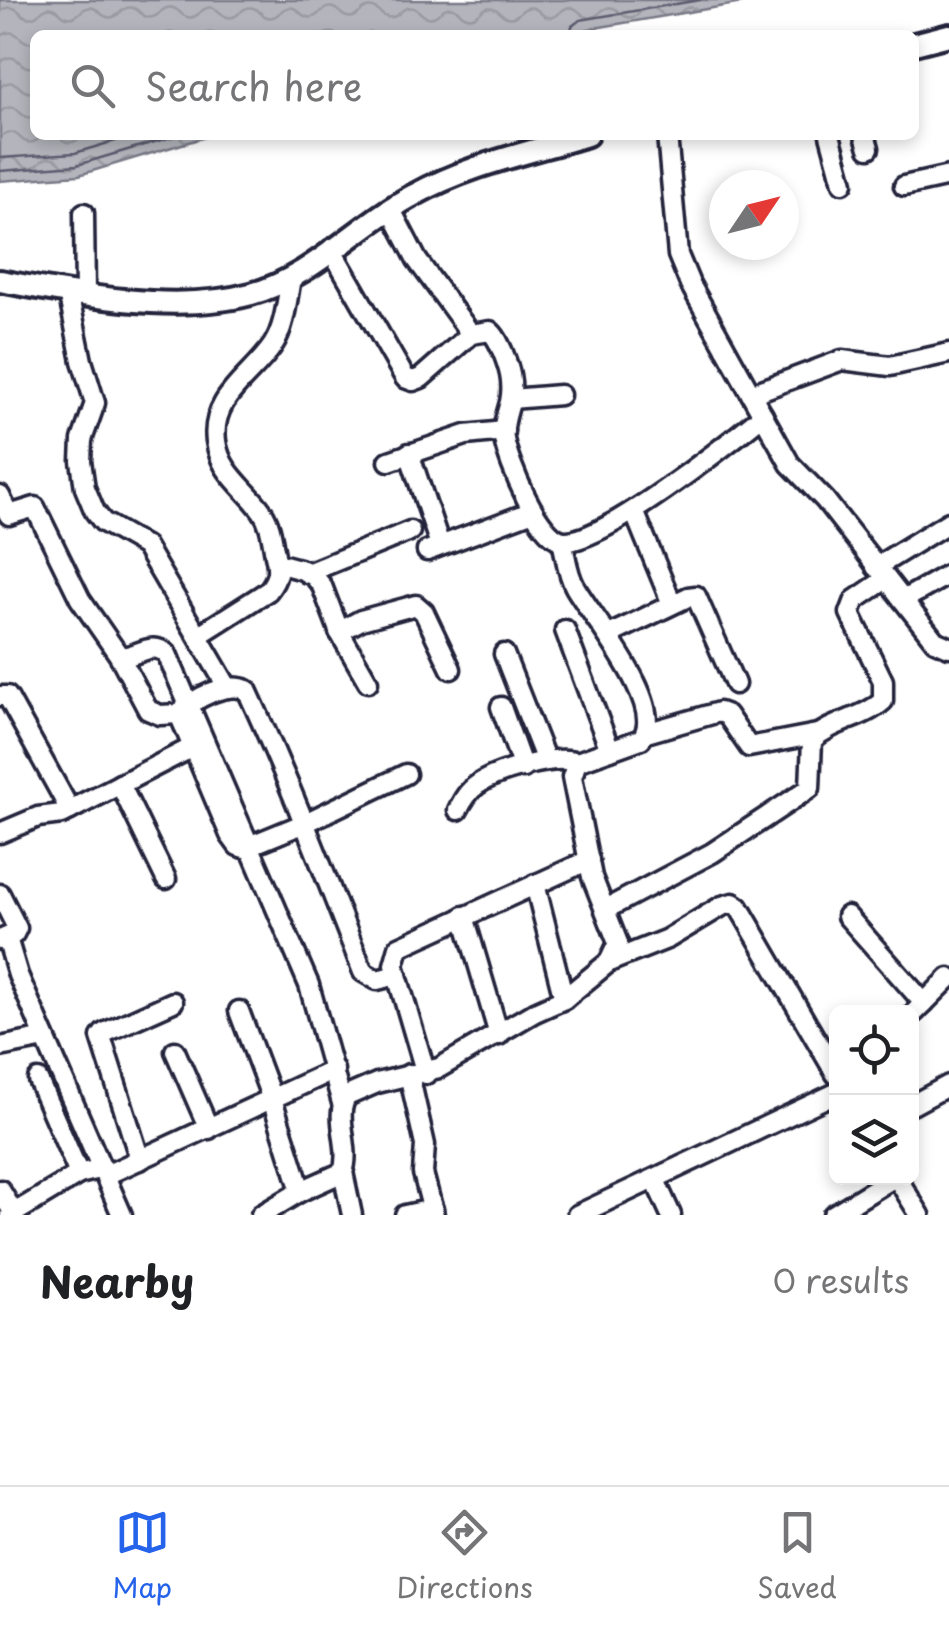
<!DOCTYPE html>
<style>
body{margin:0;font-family:"Playpen Sans",sans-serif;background:#f6f6f6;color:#202124}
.controls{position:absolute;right:30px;bottom:30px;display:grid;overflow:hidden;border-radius:15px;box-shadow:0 5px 15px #0003}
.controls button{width:90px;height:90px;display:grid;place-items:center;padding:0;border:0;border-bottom:2px solid #e0e0e0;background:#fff;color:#202124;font:50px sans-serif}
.compass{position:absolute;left:709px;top:170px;width:90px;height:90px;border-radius:50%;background:#fff;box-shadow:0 5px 15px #0003;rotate:55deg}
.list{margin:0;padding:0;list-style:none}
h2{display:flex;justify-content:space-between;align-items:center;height:130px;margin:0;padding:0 40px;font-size:42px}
h2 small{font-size:32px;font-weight:400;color:#757577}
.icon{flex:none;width:55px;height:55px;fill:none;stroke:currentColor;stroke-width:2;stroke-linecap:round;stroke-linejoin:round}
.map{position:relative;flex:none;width:949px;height:1215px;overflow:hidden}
.search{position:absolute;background:#fff;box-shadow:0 5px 15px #0003;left:30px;right:30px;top:30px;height:110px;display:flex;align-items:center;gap:25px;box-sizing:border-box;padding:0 35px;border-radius:15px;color:#757577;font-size:38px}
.sheet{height:270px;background:#fff}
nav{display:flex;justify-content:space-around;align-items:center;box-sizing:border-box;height:140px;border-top:2px solid #e0e0e0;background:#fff;font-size:28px;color:#757577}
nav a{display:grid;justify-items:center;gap:5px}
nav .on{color:#2563eb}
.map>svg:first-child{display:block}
.water{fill:url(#water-waves);stroke:#7a7a88;stroke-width:2.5}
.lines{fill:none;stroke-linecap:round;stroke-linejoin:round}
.shore{stroke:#5c5c6f;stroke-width:2.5}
.minor-casing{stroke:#22223b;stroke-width:25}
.major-casing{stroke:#22223b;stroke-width:28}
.minor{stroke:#fff;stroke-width:18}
.major{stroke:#fff;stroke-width:20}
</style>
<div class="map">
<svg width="949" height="1215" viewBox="0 0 949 1215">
<defs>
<pattern id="water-waves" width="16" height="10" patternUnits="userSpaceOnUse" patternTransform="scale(2.5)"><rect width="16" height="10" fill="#b4b4bc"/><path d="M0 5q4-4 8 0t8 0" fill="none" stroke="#9a9aa2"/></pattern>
</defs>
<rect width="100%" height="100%" fill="#fff"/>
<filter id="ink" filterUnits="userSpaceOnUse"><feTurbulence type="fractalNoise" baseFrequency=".01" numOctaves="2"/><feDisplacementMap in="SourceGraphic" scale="20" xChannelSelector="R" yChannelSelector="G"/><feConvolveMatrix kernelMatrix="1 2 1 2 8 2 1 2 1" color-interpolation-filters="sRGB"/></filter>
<g filter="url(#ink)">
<polygon class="water" points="0,0 760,0 553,35 35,35 35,135 212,135 79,175 0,181"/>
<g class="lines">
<g class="shore">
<polyline points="570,35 572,26 580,20 700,0"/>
<polyline points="0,158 75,153 135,135"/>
<polyline points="0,171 77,165 178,135"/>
</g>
<g class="minor-casing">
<g id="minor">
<polyline points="667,135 678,255 690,284 790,464 825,500 935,641 949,647"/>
<polyline points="830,135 843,183"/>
<polyline points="865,135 869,148"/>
<polyline points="904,186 949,176"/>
<polyline points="390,208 417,260 471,334"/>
<polyline points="84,213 85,294"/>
<path d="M331,249l74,129 8,3 8,-3 50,-44 19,-3c7,6 8,11 12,19 7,17 12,33 8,52 -3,12 -8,24 -6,37 4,23 35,100 60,102 38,3 166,-99 199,-126"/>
<polyline points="68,292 82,361 95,403 82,440 81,461 85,488 95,512 103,522 145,546 228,688"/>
<polyline points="751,394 842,360 890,366 949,353"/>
<polyline points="511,399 560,395"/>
<polyline points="409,453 440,545"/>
<polyline points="389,461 466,435 504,431"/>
<path d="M0,496l9,19 26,-8 45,92 40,58c18,0 31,-17 47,-3l142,331 33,118"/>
<polyline points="634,511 672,604"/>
<polyline points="427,551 533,511"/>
<polyline points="277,563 303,570 314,576 322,586 340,633 368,682"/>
<polyline points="876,567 949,522"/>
<polyline points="307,573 410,531"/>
<polyline points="903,600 949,574"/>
<polyline points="565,630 610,750"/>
<polyline points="339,632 361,620 416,605 424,612 451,669"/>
<path d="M199,635l69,-44c10,-13 11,-20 7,-36 -3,-15 -4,-31 -13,-44 -17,-24 -42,-38 -46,-70 -6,-44 36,-64 57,-96 12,-18 14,-46 18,-67"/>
<polyline points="609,635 688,597 696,596 735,684"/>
<polyline points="504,654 546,761"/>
<polyline points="120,657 148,710 160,715 179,714"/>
<polyline points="0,696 7,696 10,701 70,810"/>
<polyline points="501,707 523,768"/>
<polyline points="646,733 719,712 727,715 749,747 817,734"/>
<polyline points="120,784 166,879"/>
<path d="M458,810c5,-10 10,-19 19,-25 19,-14 79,-31 100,-23"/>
<polyline points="0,833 38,817 62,814 191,748"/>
<polyline points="535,884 564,999"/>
<polyline points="0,894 17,928 14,934 0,940"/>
<path d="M606,909l106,-56 98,-65 2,-48c20,-19 51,-21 71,-39v-20l-33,-68 5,-13 31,-21"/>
<polyline points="464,916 499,1035"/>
<polyline points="847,916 924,1003"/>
<polyline points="7,938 18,975 122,1215"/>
<polyline points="609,962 667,939 722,906 733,903 739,907 836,1074"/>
<path d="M397,975l-20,5 -14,-8c-37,-95 -73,-189 -116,-282 -20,-9 -53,8 -68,24l51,121 8,11 6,2 61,-25 101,-49"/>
<polyline points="239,1011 272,1099 301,1191"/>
<polyline points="912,1015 949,978"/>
<polyline points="0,1047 45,1038"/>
<polyline points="175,1051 209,1129"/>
<polyline points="409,1074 425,1145 423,1173 434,1215"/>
<polyline points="426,1074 394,965 399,947 589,860"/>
<polyline points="38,1080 79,1174"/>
<polyline points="912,1105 949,1085"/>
<polyline points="140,1160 101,1037 104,1033 173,1002"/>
<polyline points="343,1172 352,1215"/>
<polyline points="106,1175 334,1070"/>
<polyline points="897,1178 920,1215"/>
<polyline points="655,1180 671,1215"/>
<polyline points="0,1190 15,1215"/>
<polyline points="11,1215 79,1174 103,1168"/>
<path d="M261,1215l40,-24 42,-19c9,-25 -10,-55 4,-76l30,-13 62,-15 96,-56 29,-13 45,-37 9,-19 -26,-66 -20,-100 5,-15 64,-23c28,-31 -50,-123 -66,-152 -8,-14 -9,-31 -13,-46"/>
<polyline points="405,1215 433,1209"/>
<polyline points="577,1215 836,1093"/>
<polyline points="833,1215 893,1178"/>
</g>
</g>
<g class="major-casing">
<g id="major">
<polyline points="914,44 949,35"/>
<path d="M0,281c75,14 176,33 251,13 61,-16 107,-70 163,-99 54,-30 114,-42 173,-60"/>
</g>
</g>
<use href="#minor" class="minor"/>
<use href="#major" class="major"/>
</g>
</g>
</svg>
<div class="controls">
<button><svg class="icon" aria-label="locate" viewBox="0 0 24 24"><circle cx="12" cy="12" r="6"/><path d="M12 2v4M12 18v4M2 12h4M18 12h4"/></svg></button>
<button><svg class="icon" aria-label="layers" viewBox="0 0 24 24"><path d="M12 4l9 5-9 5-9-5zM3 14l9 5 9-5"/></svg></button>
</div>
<svg class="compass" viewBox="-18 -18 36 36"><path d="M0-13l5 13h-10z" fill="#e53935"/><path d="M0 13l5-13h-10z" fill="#757577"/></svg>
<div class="search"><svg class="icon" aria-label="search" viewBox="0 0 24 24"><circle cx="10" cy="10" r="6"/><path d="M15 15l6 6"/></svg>Search here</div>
</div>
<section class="sheet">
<h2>Nearby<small>0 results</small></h2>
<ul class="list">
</ul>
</section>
<nav>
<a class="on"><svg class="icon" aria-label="map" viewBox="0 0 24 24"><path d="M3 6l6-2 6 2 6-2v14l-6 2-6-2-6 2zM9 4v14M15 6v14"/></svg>Map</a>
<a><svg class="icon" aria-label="directions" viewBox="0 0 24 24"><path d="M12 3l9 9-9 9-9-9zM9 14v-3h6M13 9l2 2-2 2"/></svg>Directions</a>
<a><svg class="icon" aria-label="saved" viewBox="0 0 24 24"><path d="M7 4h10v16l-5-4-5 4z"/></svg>Saved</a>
</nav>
